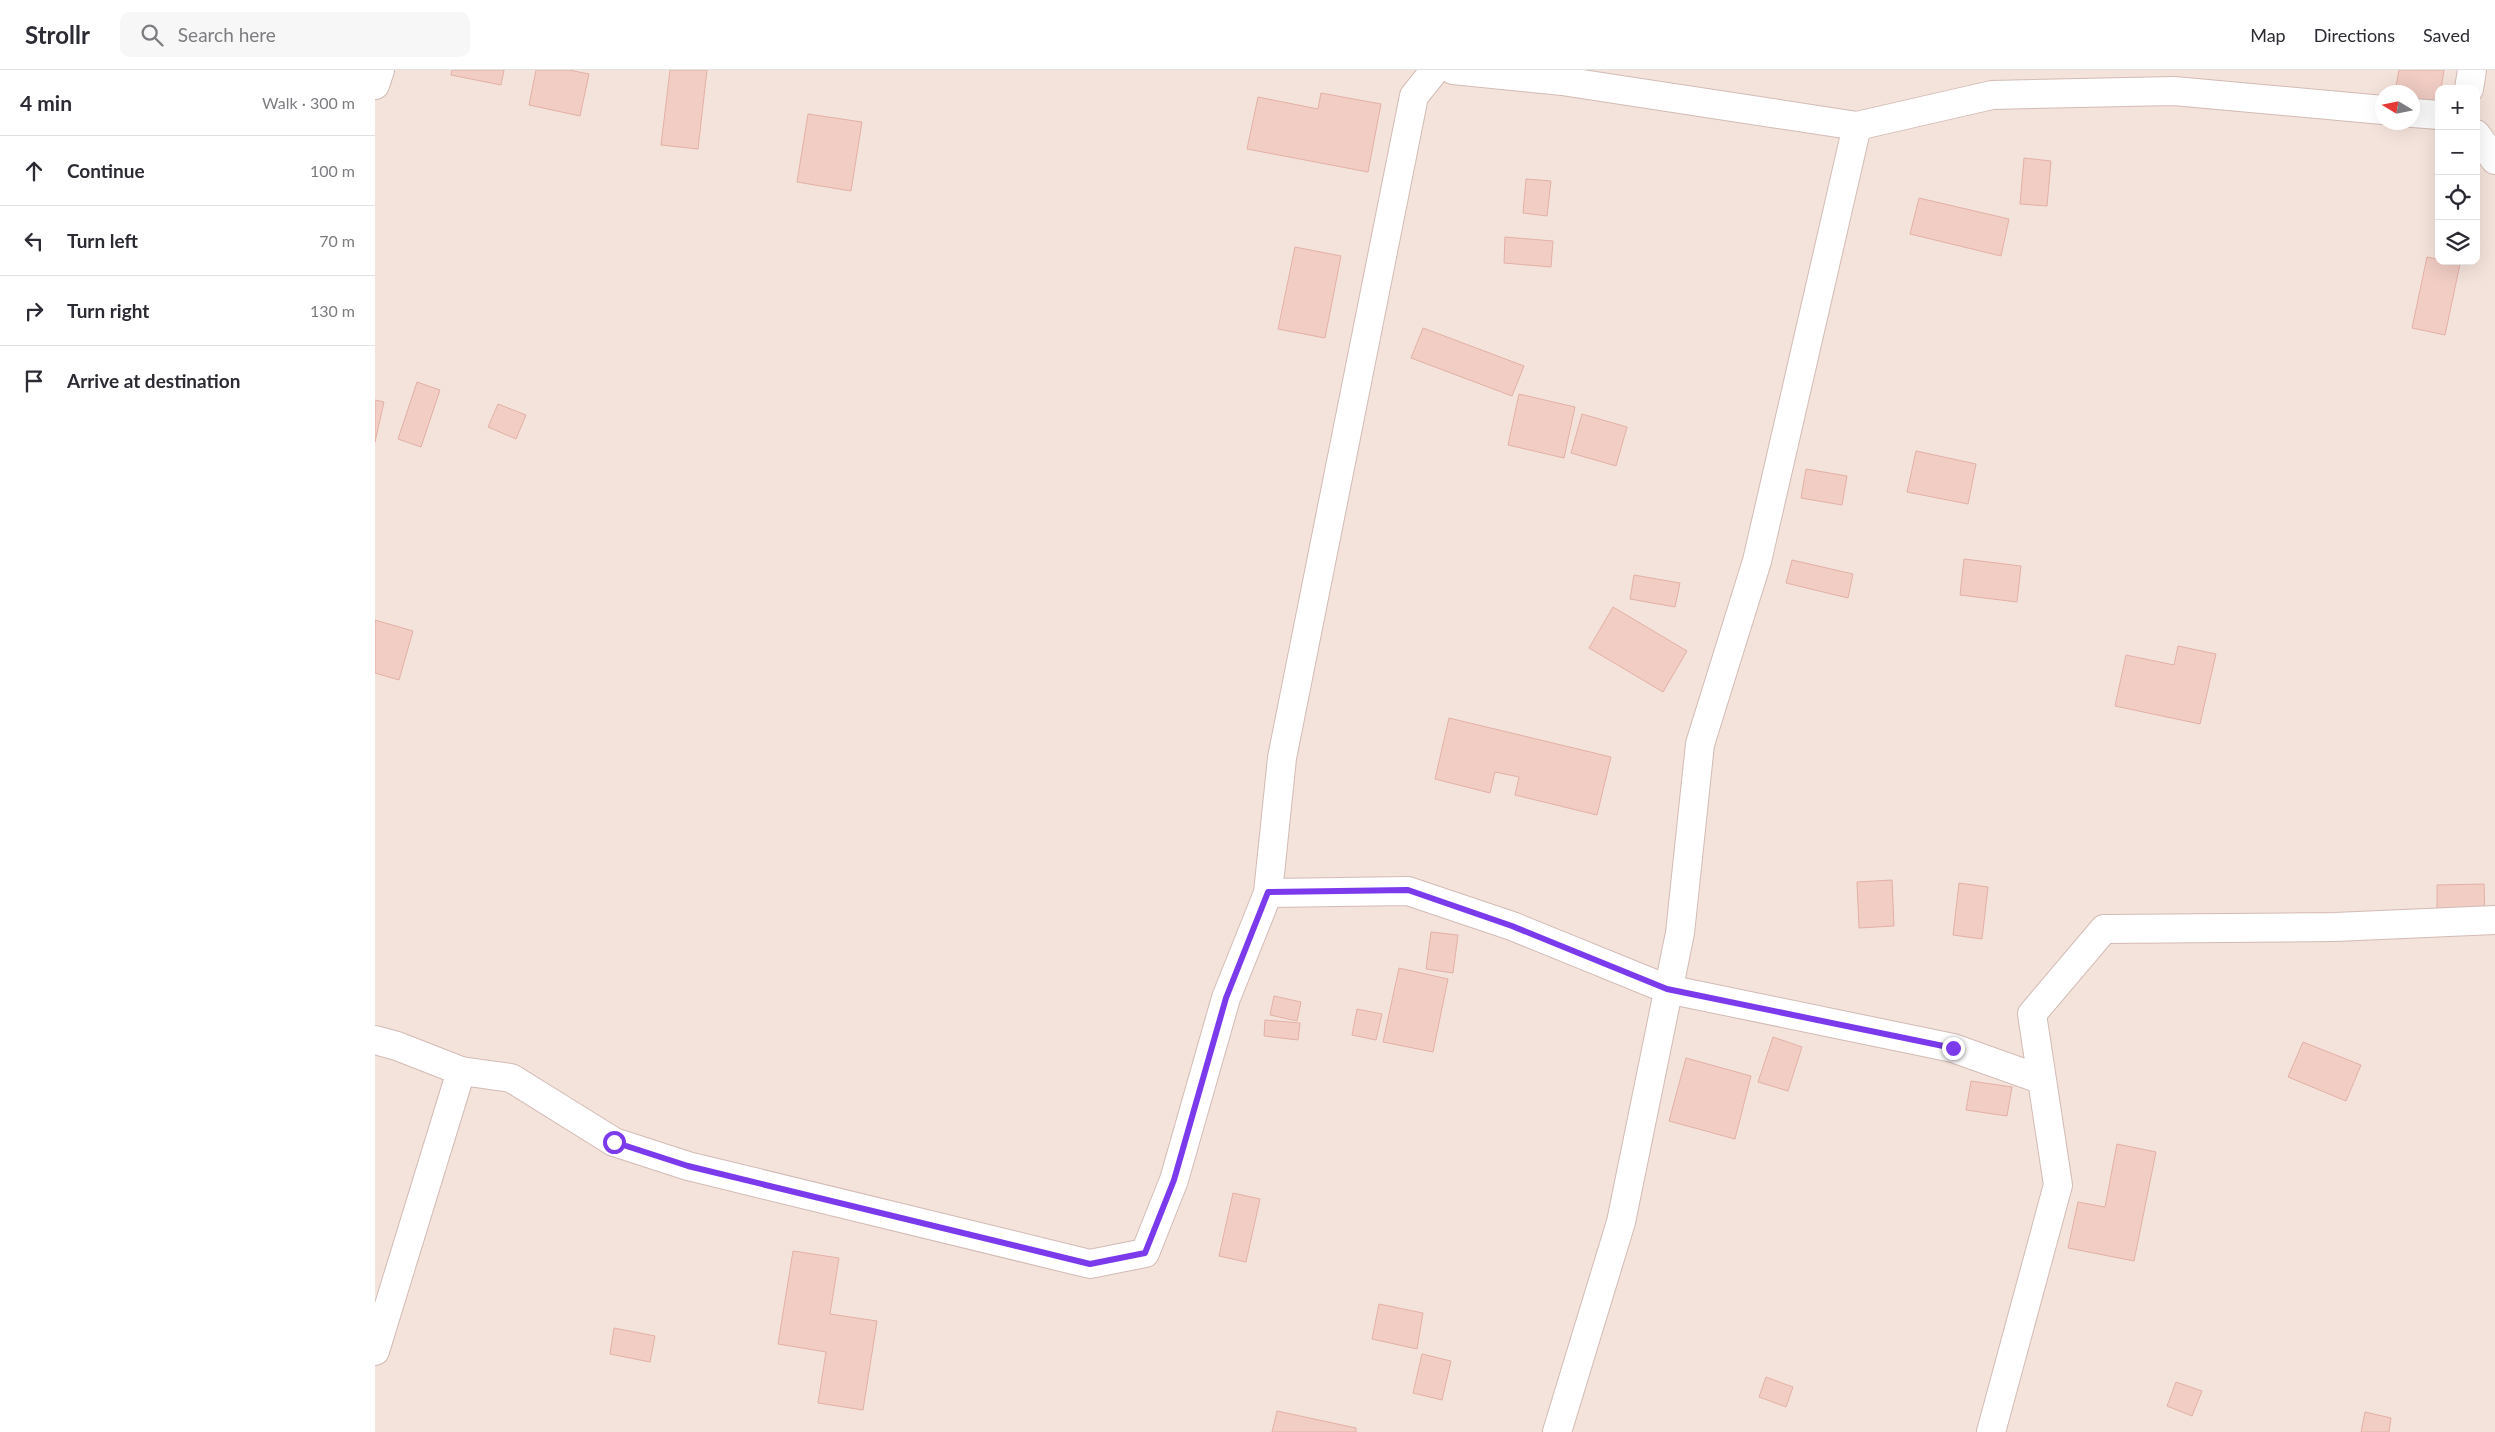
<!DOCTYPE html>
<meta charset="utf-8">
<style>
body{margin:0;font-family:Lato,sans-serif;background:#f7f7f7;color:#2b2b33}
.controls{position:absolute;right:15px;top:15px;display:grid;overflow:hidden;border-radius:10px;box-shadow:0 5px 20px #0002}
.controls button{width:45px;height:45px;display:grid;place-items:center;padding:0;border:0;border-bottom:1px solid #e1e1e2;background:#fff;color:#2b2b33;font:25px sans-serif}
.compass{position:absolute;left:2000px;top:15px;width:45px;height:45px;border-radius:50%;background:#fff;box-shadow:0 5px 20px #0002;rotate:280deg}
.stop{position:absolute;width:15px;height:15px;margin:-11px;border:4px solid #7c3aed;border-radius:50%;background:#fff}
.stop.end{background:#7c3aed;border-color:#fff;box-shadow:0 1px 5px #0008}
.list{margin:0;padding:0;list-style:none}
h2{display:flex;justify-content:space-between;align-items:center;height:65px;margin:0;padding:0 20px;font-size:21px}
h2 small{font-size:16px;font-weight:400;color:#7c7c81}
.list li{display:grid;grid-template-columns:32px 1fr auto;gap:15px;align-items:center;box-sizing:border-box;height:70px;padding:0 20px;border-top:1px solid #e1e1e2}
.list b{display:block;font-size:19px;white-space:nowrap}
.list em{font-size:16px;font-style:normal;color:#7c7c81}
.icon{flex:none;width:28px;height:28px;fill:none;stroke:currentColor;stroke-width:2;stroke-linecap:round;stroke-linejoin:round}
.map{position:relative;flex:none;width:2120px;height:1362px;overflow:hidden}
header{display:flex;align-items:center;gap:30px;box-sizing:border-box;height:70px;padding:0 25px;background:#fff;border-bottom:1px solid #e1e1e2}
header strong{font-size:24px}
nav{display:flex;gap:28px;margin-inline-start:auto;font-size:18px}
.search{width:350px;height:45px;background:#f7f7f7;display:flex;align-items:center;gap:12px;box-sizing:border-box;padding:0 18px;border-radius:10px;color:#7c7c81;font-size:19px}
main{display:flex}
aside{flex:1;background:#fff}
.map>svg:first-child{display:block}
.residential{fill:#f4e3db;fill-rule:evenodd}
.building{fill:#f1cdc4;stroke:#e3b0a5}
.lines{fill:none;stroke-linecap:round;stroke-linejoin:round}
.minor-casing{stroke:#d2bbb4;stroke-width:30}
.minor{stroke:#fff;stroke-width:28}
.route{stroke:#7c3aed;stroke-width:6}
</style>
<header>
<strong>Strollr</strong>
<div class="search"><svg class="icon" aria-label="search" viewBox="0 0 24 24"><circle cx="10" cy="10" r="6"/><path d="M15 15l6 6"/></svg>Search here</div>
<nav><a>Map</a><a>Directions</a><a>Saved</a></nav>
</header>
<main>
<aside>
<h2>4 min<small>Walk · 300 m</small></h2>
<ul class="list">
<li><svg class="icon" aria-label="ahead" viewBox="0 0 24 24"><path d="M12 20V5M6 11l6-6 6 6"/></svg><div><b>Continue</b></div><em>100 m</em></li>
<li><svg class="icon" aria-label="left" viewBox="0 0 24 24"><path d="M17 20v-9H6M10 6l-5 5 5 5"/></svg><div><b>Turn left</b></div><em>70 m</em></li>
<li><svg class="icon" aria-label="right" viewBox="0 0 24 24"><path d="M7 20v-9h11M14 6l5 5-5 5"/></svg><div><b>Turn right</b></div><em>130 m</em></li>
<li><svg class="icon" aria-label="arrive" viewBox="0 0 24 24"><path d="M6 21V4h12l-3 4 3 4H6"/></svg><div><b>Arrive at destination</b></div></li>
</ul>
</aside>
<div class="map">
<svg width="2120" height="1362" viewBox="0 0 2120 1362">
<rect width="100%" height="100%" fill="#fcf3ec"/>
<path class="residential" d="M0,0h2120v1362h-2120zM2064,19h37v172h-37zM2008,22h30v30h-30z"/>
<g class="building">
<polygon points="77,0 129,0 126,15 76,5"/>
<polygon points="161,0 194,0 214,4 205,46 154,35"/>
<polygon points="295,0 332,0 323,79 286,75"/>
<polygon points="2024,0 2069,0 2066,19 2064,19 2063,35 2038,30 2038,22 2020,22"/>
<polygon points="946,23 1006,34 993,102 872,79 883,27 943,39"/>
<polygon points="433,44 487,52 476,121 422,112"/>
<polygon points="1649,88 1676,91 1672,136 1645,134"/>
<polygon points="1151,109 1176,111 1172,146 1148,143"/>
<polygon points="1544,128 1634,149 1626,186 1535,164"/>
<polygon points="1130,167 1178,171 1176,197 1129,193"/>
<polygon points="920,177 966,186 950,268 903,259"/>
<polygon points="2052,187 2085,194 2070,265 2037,258"/>
<polygon points="1048,258 1149,296 1137,326 1036,288"/>
<polygon points="42,312 65,320 46,377 23,369"/>
<polygon points="1144,324 1200,337 1189,388 1133,375"/>
<polygon points="0,330 9,332 0,372"/>
<polygon points="123,334 151,345 141,369 113,357"/>
<polygon points="1207,344 1252,357 1241,396 1196,383"/>
<polygon points="1541,381 1601,394 1593,434 1532,422"/>
<polygon points="1431,399 1472,406 1467,435 1426,428"/>
<polygon points="1589,489 1646,496 1642,532 1585,525"/>
<polygon points="1417,490 1478,504 1473,528 1411,513"/>
<polygon points="1259,505 1305,513 1300,537 1255,529"/>
<polygon points="1238,537 1312,581 1288,622 1214,578"/>
<polygon points="0,550 38,561 24,610 0,603"/>
<polygon points="1803,576 1841,584 1825,654 1740,636 1751,585 1799,595"/>
<polygon points="1074,648 1236,687 1222,745 1140,725 1144,707 1120,702 1115,723 1060,709"/>
<polygon points="1517,810 1519,856 1484,858 1482,812"/>
<polygon points="1584,813 1613,817 1607,869 1578,865"/>
<polygon points="2109,814 2110,847 2062,848 2062,815"/>
<polygon points="1056,862 1083,865 1078,903 1051,899"/>
<polygon points="1024,898 1073,909 1058,982 1008,972"/>
<polygon points="899,926 926,932 922,951 895,945"/>
<polygon points="982,939 1007,944 1001,970 977,965"/>
<polygon points="890,950 925,953 923,970 889,966"/>
<polygon points="1398,967 1427,977 1413,1021 1383,1012"/>
<polygon points="1928,972 1986,995 1971,1031 1913,1007"/>
<polygon points="1311,988 1376,1006 1360,1069 1294,1051"/>
<polygon points="1596,1011 1637,1017 1632,1046 1591,1040"/>
<polygon points="1742,1074 1781,1082 1759,1191 1693,1178 1703,1132 1730,1137"/>
<polygon points="858,1123 885,1129 871,1192 844,1186"/>
<polygon points="418,1181 464,1188 455,1244 502,1251 488,1340 443,1333 451,1282 403,1274"/>
<polygon points="1004,1234 1048,1243 1042,1279 997,1269"/>
<polygon points="239,1258 280,1266 275,1292 235,1284"/>
<polygon points="1047,1284 1076,1291 1067,1330 1038,1323"/>
<polygon points="1391,1307 1418,1317 1411,1337 1384,1327"/>
<polygon points="1801,1312 1827,1321 1817,1346 1792,1336"/>
<polygon points="902,1341 981,1358 981,1362 897,1362"/>
<polygon points="1990,1342 2016,1348 2014,1362 1986,1362"/>
</g>
<g class="lines">
<g class="minor-casing">
<g id="minor">
<polyline points="1078,0 1187,11 1482,56 1617,25 1799,21 2008,40"/>
<polyline points="0,15 5,0"/>
<polyline points="2094,19 2097,0"/>
<polyline points="2038,43 2064,45"/>
<polyline points="2101,64 2120,90"/>
<polyline points="893,823 1033,821 1137,856 1292,919 1578,978 1665,1009"/>
<polyline points="0,970 22,976 86,1001 136,1008 239,1072 313,1096 715,1194 770,1183 799,1110 851,928 893,823 907,688 1039,26 1060,0"/>
<polyline points="0,1281 86,1001"/>
<polyline points="1182,1362 1246,1152 1305,863 1325,674 1382,491 1482,56"/>
<polyline points="1616,1362 1683,1115 1657,944 1729,859 1960,857 2120,850"/>
</g>
</g>
<use href="#minor" class="minor"/>
</g>
<g class="lines">
<polyline class="route" points="239,1072 313,1096 715,1194 770,1183 799,1110 851,928 893,822 1033,820 1137,856 1292,919 1578,978"/>
</g>
</svg>
<div class="controls">
<button>+</button>
<button>−</button>
<button><svg class="icon" aria-label="locate" viewBox="0 0 24 24"><circle cx="12" cy="12" r="6"/><path d="M12 2v4M12 18v4M2 12h4M18 12h4"/></svg></button>
<button><svg class="icon" aria-label="layers" viewBox="0 0 24 24"><path d="M12 4l9 5-9 5-9-5zM3 14l9 5 9-5"/></svg></button>
</div>
<svg class="compass" viewBox="-18 -18 36 36"><path d="M0-13l5 13h-10z" fill="#e53935"/><path d="M0 13l5-13h-10z" fill="#7c7c81"/></svg>
<div class="stop" style="left:239px;top:1072px"></div>
<div class="stop end" style="left:1578px;top:978px"></div>
</div>
</main>
